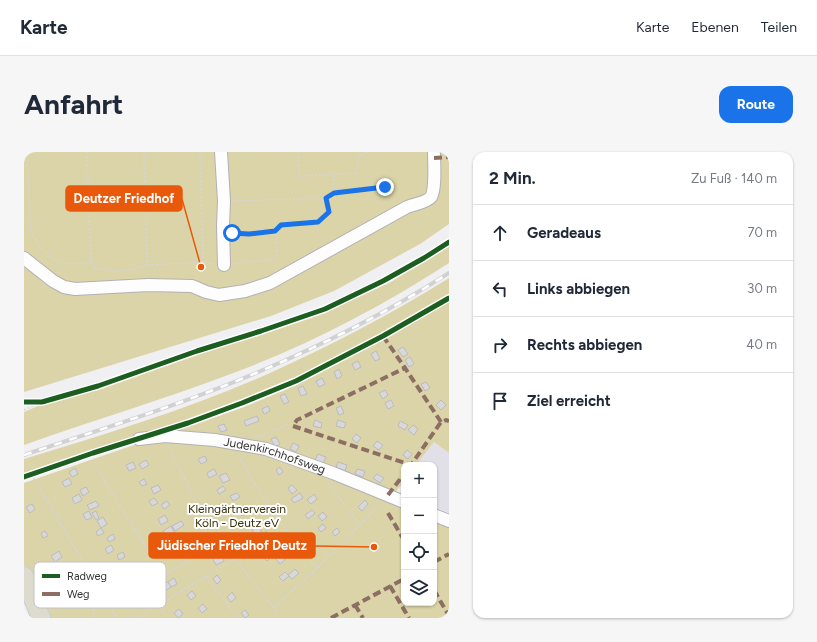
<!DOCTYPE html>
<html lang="de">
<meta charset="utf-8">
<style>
body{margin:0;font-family:Figtree,sans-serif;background:#f6f6f7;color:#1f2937}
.controls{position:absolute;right:12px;bottom:12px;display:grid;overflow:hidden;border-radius:8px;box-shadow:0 1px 3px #0004}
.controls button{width:36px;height:36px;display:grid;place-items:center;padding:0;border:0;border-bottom:1px solid #e0e1e3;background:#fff;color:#1f2937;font:20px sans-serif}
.stop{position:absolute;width:12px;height:12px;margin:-9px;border:3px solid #1a73e8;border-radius:50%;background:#fff}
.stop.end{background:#1a73e8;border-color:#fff;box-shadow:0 1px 4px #0008}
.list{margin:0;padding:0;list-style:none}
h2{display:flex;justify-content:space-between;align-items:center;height:52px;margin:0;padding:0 16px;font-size:17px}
h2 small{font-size:13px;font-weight:400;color:#747a83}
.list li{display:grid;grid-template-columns:26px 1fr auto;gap:12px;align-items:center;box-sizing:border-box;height:56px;padding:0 16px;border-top:1px solid #e0e1e3}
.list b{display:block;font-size:15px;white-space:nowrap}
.list em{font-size:13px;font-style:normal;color:#747a83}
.icon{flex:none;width:22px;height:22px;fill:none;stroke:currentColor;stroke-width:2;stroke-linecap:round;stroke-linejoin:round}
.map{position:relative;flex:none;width:425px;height:466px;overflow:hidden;border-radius:12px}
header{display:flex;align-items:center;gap:24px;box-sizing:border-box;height:56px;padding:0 20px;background:#fff;border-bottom:1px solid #e0e1e3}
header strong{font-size:19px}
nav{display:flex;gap:22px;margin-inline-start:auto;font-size:14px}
.intro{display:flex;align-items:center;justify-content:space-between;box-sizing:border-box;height:96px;padding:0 24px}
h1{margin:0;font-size:28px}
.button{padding:10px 18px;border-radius:12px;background:#1a73e8;color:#fff;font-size:14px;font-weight:700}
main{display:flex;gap:24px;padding:0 24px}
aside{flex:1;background:#fff;border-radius:12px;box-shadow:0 1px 3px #0004}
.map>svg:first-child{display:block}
.built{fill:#e1dfe7}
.green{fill:#dbd4a8}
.building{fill:#d8d7d9;stroke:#bcbbbe}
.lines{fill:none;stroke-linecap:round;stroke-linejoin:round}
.minor-casing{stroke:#b2b1b4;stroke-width:14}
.highway-casing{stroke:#cdcdce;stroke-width:20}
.path{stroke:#d6d5d6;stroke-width:1.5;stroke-dasharray:2 2;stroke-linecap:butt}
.minor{stroke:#fdfdfd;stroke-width:12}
.highway{stroke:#dcdbcd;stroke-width:18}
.rail-casing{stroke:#d1d0d2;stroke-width:4}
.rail{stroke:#fff;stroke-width:2.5;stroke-dasharray:8;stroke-linecap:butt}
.quiet{stroke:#8d6e63;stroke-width:4;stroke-dasharray:8 4;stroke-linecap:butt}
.cycleway-casing{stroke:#fff;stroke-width:8}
.cycleway{stroke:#1b5e20;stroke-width:5}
.route{stroke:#1a73e8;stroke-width:5}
.labels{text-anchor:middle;stroke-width:4;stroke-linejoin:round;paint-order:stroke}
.street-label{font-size:12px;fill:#353536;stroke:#fff}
.park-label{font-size:12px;fill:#352f05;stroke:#fff}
.key{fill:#fff;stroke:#c2c2c3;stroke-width:1}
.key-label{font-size:11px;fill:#353536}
.leader{fill:none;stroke:#e8590c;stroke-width:1.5}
.callout-dot{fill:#e8590c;stroke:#fff;stroke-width:1.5}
.callout{fill:#e8590c;stroke:#e8590c;stroke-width:1.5}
.callout-label{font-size:13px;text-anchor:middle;font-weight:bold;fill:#fff}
</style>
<header>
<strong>Karte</strong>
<nav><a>Karte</a><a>Ebenen</a><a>Teilen</a></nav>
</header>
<div class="intro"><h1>Anfahrt</h1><a class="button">Route</a></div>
<main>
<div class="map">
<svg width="425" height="466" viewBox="0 0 425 466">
<rect width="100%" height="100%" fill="#f0eff2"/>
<polygon class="built" points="410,290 425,301 425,361 410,355 410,313 392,313"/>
<g class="green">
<polygon points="0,0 425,0 425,72 396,92 310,139 247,164 0,240"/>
<path d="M425,92v19c-66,43 -139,81 -213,109 -70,27 -142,48 -212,73v-33l16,-7 28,-8 256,-84 67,-31z"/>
<path d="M425,126v17l-22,13 -126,68 -93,37 -126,41 -58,20v-15c83,-25 167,-51 246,-86 61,-28 122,-59 179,-95z"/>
<polygon points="425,150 425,301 410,290 392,313 380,313 380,329 365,349 380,356 380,451 410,451 410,369 425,375 425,466 20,466 0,413 0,331 220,255 277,231 358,188"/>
</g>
<g class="building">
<polygon points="379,195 384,202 379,205 374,198"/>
<polygon points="352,199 356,207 351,209 347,202"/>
<polygon points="386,205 390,212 385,215 381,208"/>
<polygon points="334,209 337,215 331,218 328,212"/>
<polygon points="315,217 318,224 313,227 310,220"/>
<polygon points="298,226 301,232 295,235 292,229"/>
<polygon points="402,230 406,236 401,239 397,232"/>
<polygon points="279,234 283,242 277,244 274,236"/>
<polygon points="361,238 364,243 359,247 355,241"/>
<polygon points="261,242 265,250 260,252 256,244"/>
<polygon points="367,248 370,254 364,257 361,251"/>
<polygon points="417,248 422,253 417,258 412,253"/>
<polygon points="244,254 246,259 240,262 238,257"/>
<polygon points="317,254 320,261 315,263 312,256"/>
<polygon points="233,264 235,269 222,274 220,269"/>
<polygon points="291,268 298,271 297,276 289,274"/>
<polygon points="314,268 322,271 320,276 312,274"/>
<polygon points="376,269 384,273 381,278 374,274"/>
<polygon points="200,272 203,278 197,280 194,274"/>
<polygon points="389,273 394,277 390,283 384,278"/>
<polygon points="332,282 337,286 333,291 328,287"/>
<polygon points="252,285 256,292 251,295 247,287"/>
<polygon points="353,289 359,293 355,298 349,294"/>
<polygon points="269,291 275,294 272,300 266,297"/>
<polygon points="383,298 388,302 384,307 379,303"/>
<polygon points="294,302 302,305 299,312 291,308"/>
<polygon points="181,304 183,309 177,312 174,307"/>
<polygon points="122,308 125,313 118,317 115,312"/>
<polygon points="109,310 112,316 105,319 102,313"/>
<polygon points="314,310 323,313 321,319 312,316"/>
<polygon points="256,315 259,320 255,323 252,318"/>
<polygon points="51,316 54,322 48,325 45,320"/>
<polygon points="190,317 193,322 185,326 183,321"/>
<polygon points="333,317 341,319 339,325 331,322"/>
<polygon points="202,321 206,328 199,331 195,324"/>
<polygon points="353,322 360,326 356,331 349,326"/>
<polygon points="45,326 48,332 41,335 38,330"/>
<polygon points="120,327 123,332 118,334 115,330"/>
<polygon points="134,333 137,338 130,342 127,336"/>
<polygon points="268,333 273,338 268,342 264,336"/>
<polygon points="199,334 202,338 195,342 193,338"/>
<polygon points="62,335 65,340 59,344 56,338"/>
<polygon points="213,341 216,345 209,349 206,344"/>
<polygon points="276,341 279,346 270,351 267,347"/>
<polygon points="55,342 58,348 51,352 48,346"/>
<polygon points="290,342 293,347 287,352 283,348"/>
<polygon points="130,346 134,351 128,354 125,349"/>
<polygon points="341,348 344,352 338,359 334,355"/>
<polygon points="72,349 75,354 66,358 63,353"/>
<polygon points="143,349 146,353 140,357 137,353"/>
<polygon points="8,352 11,357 6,361 2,355"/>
<polygon points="210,353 213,357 207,361 205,356"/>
<polygon points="223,355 226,359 218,364 215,359"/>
<polygon points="288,358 291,361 284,367 281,363"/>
<polygon points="65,359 68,366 62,368 59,362"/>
<polygon points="72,359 75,366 72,368 68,361"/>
<polygon points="299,360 303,365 298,369 294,364"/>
<polygon points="141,363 144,369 137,373 134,367"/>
<polygon points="79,365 83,372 77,376 73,369"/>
<polygon points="220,368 224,374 219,377 215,372"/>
<polygon points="157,369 160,373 151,379 148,374"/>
<polygon points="299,372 302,376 297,380 294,376"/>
<polygon points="234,373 238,379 232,383 228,378"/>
<polygon points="147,374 150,380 142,385 139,379"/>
<polygon points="77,376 80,381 74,384 72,380"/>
<polygon points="313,376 316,380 311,384 308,380"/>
<polygon points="21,379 24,384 19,386 17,381"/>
<polygon points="242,379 246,384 242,387 239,382"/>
<polygon points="89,382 91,387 85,390 83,386"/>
<polygon points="87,393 90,398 84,402 81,397"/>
<polygon points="35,399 38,405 31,410 27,404"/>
<polygon points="195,399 200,409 192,413 187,404"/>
<polygon points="99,400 101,405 95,408 93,403"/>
<polygon points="244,400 248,404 243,409 239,404"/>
<polygon points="257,403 261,408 256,412 252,407"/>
<polygon points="271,417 275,421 268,427 264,423"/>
<polygon points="261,420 265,424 259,429 255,425"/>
<polygon points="193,423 197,428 193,432 189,427"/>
<polygon points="150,426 153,432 147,435 144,430"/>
<polygon points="144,430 147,435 139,440 135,434"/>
<polygon points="168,439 172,444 167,448 163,443"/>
<polygon points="208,440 212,446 207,450 203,445"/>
<polygon points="179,452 183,457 178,461 174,456"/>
<polygon points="155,457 159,462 154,466 150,461"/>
<polygon points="221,458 225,463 221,466 217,461"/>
</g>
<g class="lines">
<g class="minor-casing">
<g id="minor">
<polyline points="197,0 200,49 199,74 200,113"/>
<path d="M0,106l29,23 11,6 11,2 73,-4 44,1 14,6 13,3 26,-4 25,-8 137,-76c7,-3 19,-4 24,-10 5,-8 3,-35 3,-45"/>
<path id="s1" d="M115,287l26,-3 50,4 51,9 67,24 71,29"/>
<polyline points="410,363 425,369"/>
</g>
</g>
<g class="highway-casing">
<polyline id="highway" points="0,424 17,466"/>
</g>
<g class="path">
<polyline points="5,0 3,4 7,80 16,95 35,112 67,111 71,116 88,119 105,118 123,113 179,110 190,112"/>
<polyline points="63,0 67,111"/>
<polyline points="120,0 123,113"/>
<polyline points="176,0 179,110"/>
<polyline points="228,0 230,0"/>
<polyline points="274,0 275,24 332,21 335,5 342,0"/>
<polyline points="310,23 310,41"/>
<polyline points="209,49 302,46 310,41 361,35"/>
<polyline points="209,81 225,82 251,79"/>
<polyline points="210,112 249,107 253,103 251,79 257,73 294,70 305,60 302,46"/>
<polyline points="0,258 18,250"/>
<polyline points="235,285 262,273 269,274"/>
<polyline points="144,294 184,373 250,456 252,460 252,466"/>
<polyline points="216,307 236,340 261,377 293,416"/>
<polyline points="74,318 139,423"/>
<polyline points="7,323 10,327 86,455 197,389"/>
<polyline points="304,331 336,373"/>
<polyline points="182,425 214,466"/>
<polyline points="134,453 144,466"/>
<polyline points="87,455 92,466"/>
<polyline points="250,456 293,416 356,352"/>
<polyline points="72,466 69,460 74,451 76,438"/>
<polyline points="113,466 212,406"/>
</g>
<use href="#minor" class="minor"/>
<use href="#highway" class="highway"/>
<g class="rail-casing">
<path id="rail" d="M0,303c77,-26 156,-50 232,-82 67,-28 132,-61 193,-100"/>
</g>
<use href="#rail" class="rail"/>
<g class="quiet">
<polyline points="410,6 425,5"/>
<polyline points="359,184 381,216"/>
<polyline points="417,270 381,216 273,268 269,274 387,313 417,270 422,268 425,269"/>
<polyline points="364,343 380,322"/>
<polyline points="364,361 380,388"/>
<polyline points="410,410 425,402"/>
<polyline points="366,434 385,466"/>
<polyline points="410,438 425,464"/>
<polyline points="331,453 339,466"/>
<polyline points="307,466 380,427"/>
</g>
<g class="cycleway-casing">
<g id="cycleway">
<polyline points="0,250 18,250 74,234 173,199 237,179 301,157 359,129 400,106 425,90"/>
<polyline points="0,325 69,301 164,271 218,251 272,229 359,184 425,146"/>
</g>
</g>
<use href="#cycleway" class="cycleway"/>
</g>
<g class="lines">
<polyline class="route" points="208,81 225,82 251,79 257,73 294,70 305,60 302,46 310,41 361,35"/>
</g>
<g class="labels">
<g class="street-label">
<text dy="4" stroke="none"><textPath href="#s1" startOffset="138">Judenkirchhofsweg</textPath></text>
</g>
<g class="park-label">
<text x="213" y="361">Kleingärtnerverein<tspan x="213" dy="14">Köln - Deutz eV</tspan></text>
</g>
</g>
<rect x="10" y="410" width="132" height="46" rx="6" class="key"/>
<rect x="18" y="422" width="18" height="4" fill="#1b5e20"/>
<rect x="18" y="440" width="18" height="4" fill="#8d6e63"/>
<g class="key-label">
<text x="43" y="428">Radweg</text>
<text x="43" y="446">Weg</text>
</g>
<path class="leader" d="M177 115L158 47M350 395L291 394"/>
<g class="callout-dot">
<circle cx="177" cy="115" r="4"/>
<circle cx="350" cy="395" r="4"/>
</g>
<g class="callout">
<rect x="42" y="34" width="116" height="25" rx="4"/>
<rect x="125" y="381" width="166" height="25" rx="4"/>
</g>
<g class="callout-label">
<text x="100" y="51">Deutzer Friedhof</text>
<text x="208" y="398">Jüdischer Friedhof Deutz</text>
</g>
</svg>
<div class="controls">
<button>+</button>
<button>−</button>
<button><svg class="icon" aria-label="locate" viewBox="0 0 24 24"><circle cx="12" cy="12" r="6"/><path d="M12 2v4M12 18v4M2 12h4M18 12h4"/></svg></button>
<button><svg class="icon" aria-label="layers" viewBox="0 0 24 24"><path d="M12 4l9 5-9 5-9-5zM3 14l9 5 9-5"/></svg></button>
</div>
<div class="stop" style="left:208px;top:81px"></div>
<div class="stop end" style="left:361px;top:35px"></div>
</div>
<aside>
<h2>2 Min.<small>Zu Fuß · 140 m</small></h2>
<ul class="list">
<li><svg class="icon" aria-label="ahead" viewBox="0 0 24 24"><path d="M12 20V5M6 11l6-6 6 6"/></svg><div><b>Geradeaus</b></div><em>70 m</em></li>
<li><svg class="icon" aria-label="left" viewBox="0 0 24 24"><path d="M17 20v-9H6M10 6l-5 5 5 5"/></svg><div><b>Links abbiegen</b></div><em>30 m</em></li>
<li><svg class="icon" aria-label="right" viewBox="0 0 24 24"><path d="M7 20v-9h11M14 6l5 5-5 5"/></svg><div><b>Rechts abbiegen</b></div><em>40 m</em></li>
<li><svg class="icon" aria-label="arrive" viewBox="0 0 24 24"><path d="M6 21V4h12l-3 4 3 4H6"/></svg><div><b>Ziel erreicht</b></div></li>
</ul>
</aside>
</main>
